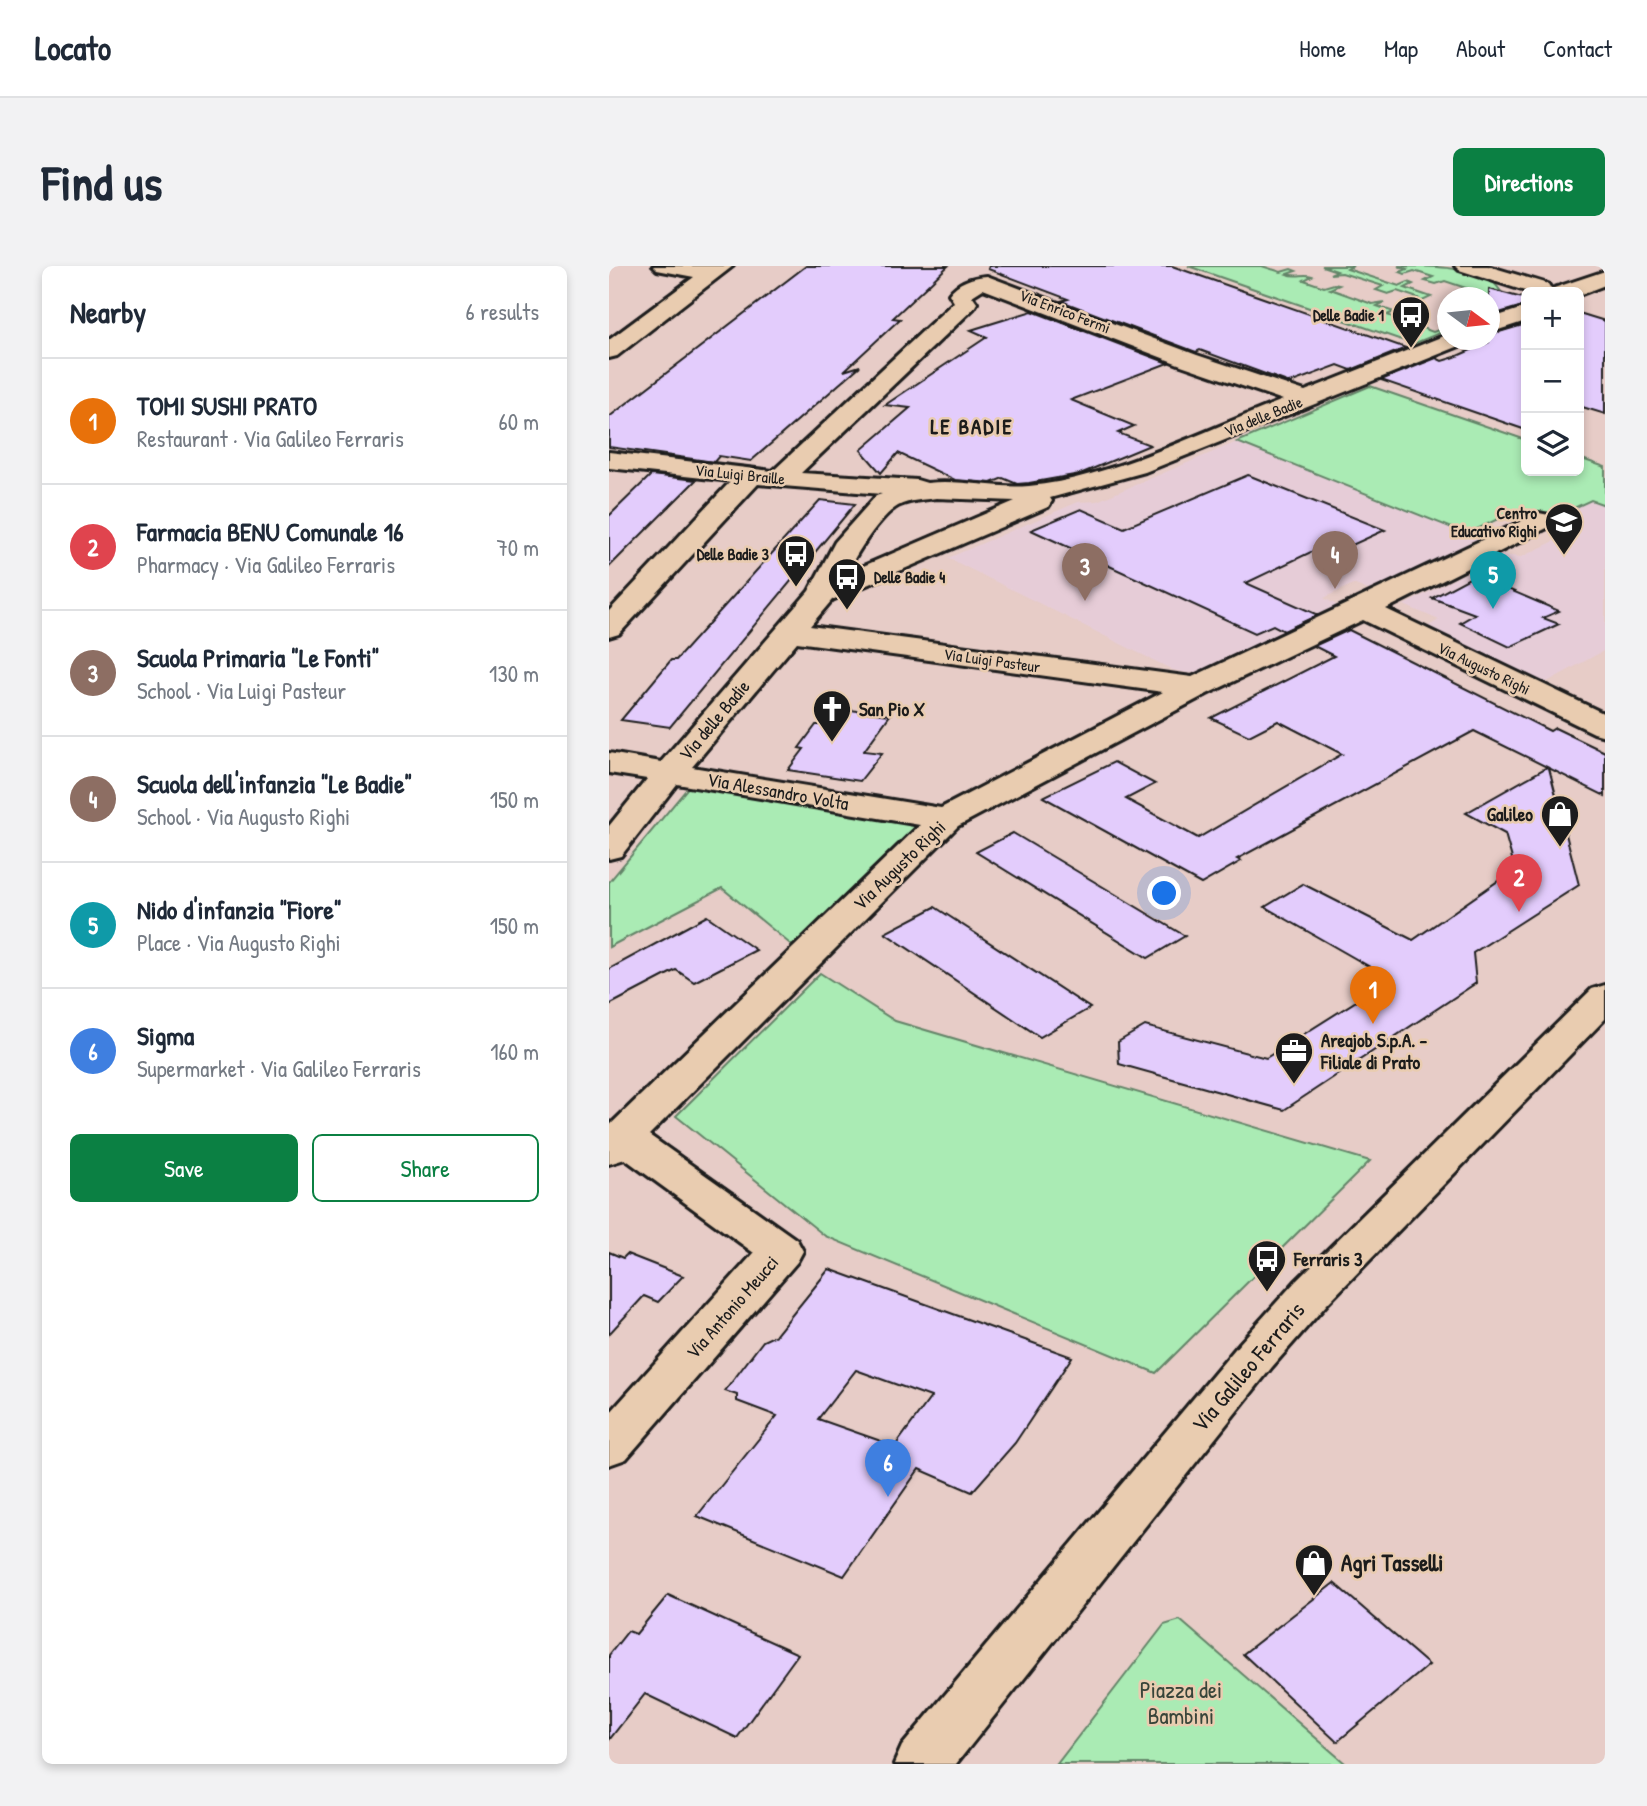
<!DOCTYPE html>
<meta charset="utf-8">
<style>
body{margin:0;font-family:"Patrick Hand",sans-serif;background:#f2f2f3;color:#1f2937}
.controls{position:absolute;right:21px;top:21px;display:grid;overflow:hidden;border-radius:10px;box-shadow:0 4px 10px #0003}
.controls button{width:63px;height:63px;display:grid;place-items:center;padding:0;border:0;border-bottom:2px solid #e0e1e3;background:#fff;color:#1f2937;font:35px sans-serif}
.compass{position:absolute;left:828px;top:21px;width:63px;height:63px;border-radius:50%;background:#fff;box-shadow:0 4px 10px #0003;rotate:105deg}
.you{position:absolute;left:556px;top:628px;width:24px;height:24px;margin:-18px;border:5px solid #fff;border-radius:50%;background:#1a73e8;box-shadow:0 0 0 10px #1a73e833}
.badge{display:grid;place-items:center;width:46px;height:46px;border-radius:50%;background:#0b8043;color:#fff;font-size:23px;font-weight:700}
.pin{position:absolute;translate:-50% -58px;filter:drop-shadow(0 2px 4px #0008)}
.pin::after{content:'';position:absolute;top:37px;width:24px;height:21px;background:inherit;clip-path:polygon(0 0,100% 0,50% 100%)}
.list{margin:0;padding:0;list-style:none}
h2{display:flex;justify-content:space-between;align-items:center;height:91px;margin:0;padding:0 28px;font-size:30px}
h2 small{font-size:23px;font-weight:400;color:#747a83}
.list li{display:grid;grid-template-columns:46px 1fr auto;gap:21px;align-items:center;box-sizing:border-box;height:126px;padding:0 28px;border-top:2px solid #e0e1e3}
.list b{display:block;font-size:26px;white-space:nowrap}
.list p{margin:0;font-size:23px;white-space:nowrap;color:#747a83}
.list em{font-size:23px;font-style:normal;color:#747a83}
.actions{display:flex;gap:14px;padding:21px 28px}
.actions a{flex:1;padding:16px 0;border:2px solid #0b8043;border-radius:10px;text-align:center;font-size:24px;color:#0b8043}
.actions .main{background:#0b8043;color:#fff}
.icon{flex:none;width:38px;height:38px;fill:none;stroke:currentColor;stroke-width:2;stroke-linecap:round;stroke-linejoin:round}
.map{position:relative;flex:none;width:996px;height:1498px;overflow:hidden;border-radius:10px}
header{display:flex;align-items:center;gap:42px;box-sizing:border-box;height:98px;padding:0 35px;background:#fff;border-bottom:2px solid #e0e1e3}
header strong{font-size:33px}
nav{display:flex;gap:38px;margin-inline-start:auto;font-size:24px}
.intro{display:flex;align-items:center;justify-content:space-between;box-sizing:border-box;height:168px;padding:0 42px}
h1{margin:0;font-size:49px}
.button{padding:18px 32px;border-radius:10px;background:#0b8043;color:#fff;font-size:24px;font-weight:700}
main{display:flex;gap:42px;padding:0 42px}
aside{flex:1;background:#fff;border-radius:10px;box-shadow:0 4px 10px #0003}
.map>svg:first-child{display:block}
.built{fill:#e6ccd7}
.green{fill:#aaebb4;stroke:#638468;stroke-width:2}
.building{fill:#e3ccfc;stroke:#1c1c1c;stroke-width:2;fill-rule:evenodd}
.lines{fill:none;stroke-linecap:round;stroke-linejoin:round}
.minor-casing{stroke:#1c1c1c;stroke-width:6}
.minor{fill:#e9ccb0;fill-rule:evenodd}
.labels{text-anchor:middle;stroke-width:5;stroke-linejoin:round;paint-order:stroke}
.far-street-label{font-size:16px;fill:#1c1c1c;stroke:#e9ccb0}
.far-poi-label{font-size:16px;font-weight:bold;fill:#1c1c1c;stroke:#e9ccb0;text-anchor:end}
.poi-label{font-size:19px;font-weight:bold;fill:#1c1c1c;stroke:#e9ccb0;text-anchor:start}
.street-label{font-size:19px;fill:#1c1c1c;stroke:#e9ccb0}
.far-district-label{font-size:21px;font-weight:bold;letter-spacing:2px;fill:#1c1c1c;stroke:#e9ccb0}
.near-street-label{font-size:23px;fill:#1c1c1c;stroke:#e9ccb0}
.near-poi-label{font-size:23px;font-weight:bold;fill:#1c1c1c;stroke:#e9ccb0;text-anchor:start}
.near-park-label{font-size:23px;fill:#38453a;stroke:#e9ccb0}
</style>
<header>
<strong>Locato</strong>
<nav><a>Home</a><a>Map</a><a>About</a><a>Contact</a></nav>
</header>
<div class="intro"><h1>Find us</h1><a class="button">Directions</a></div>
<main>
<aside>
<h2>Nearby<small>6 results</small></h2>
<ul class="list">
<li><span class="badge" style="background:#e8710a">1</span><div><b>TOMI SUSHI PRATO</b><p>Restaurant · Via Galileo Ferraris</p></div><em>60 m</em></li>
<li><span class="badge" style="background:#e0444e">2</span><div><b>Farmacia BENU Comunale 16</b><p>Pharmacy · Via Galileo Ferraris</p></div><em>70 m</em></li>
<li><span class="badge" style="background:#8d6e63">3</span><div><b>Scuola Primaria &quot;Le Fonti&quot;</b><p>School · Via Luigi Pasteur</p></div><em>130 m</em></li>
<li><span class="badge" style="background:#8d6e63">4</span><div><b>Scuola dell'infanzia &quot;Le Badie&quot;</b><p>School · Via Augusto Righi</p></div><em>150 m</em></li>
<li><span class="badge" style="background:#0f9aa8">5</span><div><b>Nido d'infanzia &quot;Fiore&quot;</b><p>Place · Via Augusto Righi</p></div><em>150 m</em></li>
<li><span class="badge" style="background:#3f7fe0">6</span><div><b>Sigma</b><p>Supermarket · Via Galileo Ferraris</p></div><em>160 m</em></li>
</ul>
<div class="actions"><a class="main">Save</a><a>Share</a></div>
</aside>
<div class="map">
<svg width="996" height="1498" viewBox="0 0 996 1498">
<rect width="100%" height="100%" fill="#e7ccc7"/>
<filter id="ink" filterUnits="userSpaceOnUse"><feTurbulence type="fractalNoise" baseFrequency=".0143" numOctaves="2"/><feDisplacementMap in="SourceGraphic" scale="14" xChannelSelector="R" yChannelSelector="G"/><feConvolveMatrix kernelMatrix="1 2 1 2 8 2 1 2 1" color-interpolation-filters="sRGB"/></filter>
<g filter="url(#ink)">
<g class="built">
<polygon points="628,176 877,275 769,328 744,318 715,332 729,340 591,406 579,407 564,404 339,292 469,236 488,235"/>
<polygon points="982,234 996,239 996,384 936,417 818,361 830,354 795,339 891,289 912,291 954,271 948,259 939,254"/>
</g>
<g class="green">
<path d="M579,0h74l19,6 10,-3 5,2 -9,3c11,4 16,-1 25,2l-8,4 20,7 10,-3 5,1 -9,4 42,15 13,-2 -8,4 17,6 -7,3 46,17 14,-5v3l-34,14z"/>
<polygon points="713,0 744,0 738,3 790,20 799,16 804,18 796,22 822,31 807,38 801,35 809,32 788,25 779,28 767,24 774,20 733,7 721,8 728,5"/>
<path d="M789,0c30,0 69,0 94,15 8,7 13,18 21,26l-23,9 -1,-18 -30,-1 16,-6 -30,-10 -9,3 -11,-3 8,-4 -19,-6 -9,3 -5,-2 7,-3z"/>
<polygon points="761,120 917,174 917,205 970,205 970,192 996,201 996,239 982,234 939,254 899,248 858,268 628,176"/>
<polygon points="81,519 313,556 186,682 113,622 0,681 0,616"/>
<polygon points="211,707 286,755 761,895 547,1107 216,970 67,850"/>
<polygon points="571,1354 737,1498 448,1498 555,1359"/>
</g>
<g class="building">
<polygon points="197,0 339,0 284,52 291,53 235,105 251,100 142,195 110,190 105,196 0,181 0,151"/>
<polygon points="380,0 563,0 797,82 742,104 729,99 681,117 591,84 587,86 452,35 459,33 379,3"/>
<polygon points="880,23 917,33 917,39 880,50"/>
<polygon points="423,45 559,97 462,134 525,160 509,167 541,179 471,208 420,217 408,218 394,212 382,217 346,214 289,187 272,207 252,184 301,142 276,139 378,71 362,64"/>
<polygon points="970,47 996,55 996,148 970,140"/>
<polygon points="917,58 917,164 772,114 827,92 833,95 846,91 880,76 880,69"/>
<polygon points="42,209 87,214 0,301 0,250"/>
<polygon points="639,209 776,264 741,280 727,274 637,317 709,349 675,365 664,359 646,367 422,264 472,243 515,262"/>
<polygon points="211,234 246,238 61,461 12,454 62,394 67,394"/>
<polygon points="866,309 950,345 934,352 950,358 901,381 851,357 866,348 823,332"/>
<polygon points="740,364 941,465 946,462 996,486 996,530 940,502 970,619 864,687 867,717 675,844 510,798 509,776 536,760 657,792 782,713 656,641 694,618 804,674 906,603 896,568 857,547 938,501 865,465 628,593 632,595 592,618 434,531 505,496 546,518 517,533 589,572 733,488 669,455 640,470 602,452 725,390 705,380"/>
<polygon points="225,442 281,449 255,485 273,487 251,515 179,504 195,483 190,482 207,459 213,459"/>
<polygon points="404,567 576,670 539,692 367,586"/>
<polygon points="326,641 481,742 431,771 276,667"/>
<polygon points="98,650 147,684 85,716 67,704 0,739 0,703"/>
<polygon points="0,986 14,992 18,988 74,1010 49,1036 35,1030 0,1068"/>
<path d="M220,1003l243,88 -57,86 -43,49 -53,-23 -75,107 -147,-60 80,-100 -40,-15v-6l-12,-4 38,-50 13,-6zM247,1104l75,27 -36,49 -77,-27z"/>
<polygon points="725,1317 820,1399 728,1476 634,1388"/>
<polygon points="59,1329 189,1388 128,1472 36,1428 0,1474 0,1389 19,1365 27,1368"/>
</g>
<g class="lines">
<g class="minor-casing">
<g id="minor">
<polygon points="44,0 124,0 8,90 0,92 0,74 85,11 48,4"/>
<polygon points="846,0 879,0 939,18 942,23 996,5 996,19 970,29 970,26 919,26 850,4"/>
<path d="M378,10l210,79 108,36 141,-56 1,5h18l-3,5 -317,127 -95,26 2,3 -4,6 -216,93 -22,26 382,51 347,-164 10,2 4,6 -4,6 -163,82 219,105v22l-11,-3 -231,-113 -156,74 -249,132 -309,309 148,105 6,11 -6,11 -171,197 -17,6v-51l145,-161 -129,-94 -16,5v-38l311,-301 -243,-41 -56,72 -12,3v-33l38,-47 -38,-6v-20l52,9 148,-171 26,-49 41,-46 6,-2 -124,-10 -139,150 -10,3v-26l122,-130 -122,-13v-16l164,19 181,-169 -5,-8c9,-12 23,-17 38,-18zM374,23l198,76 102,35c-75,29 -175,79 -254,86 -34,3 -68,-7 -102,-3l-10,-3 -116,-7 173,-165 3,-5 -5,-7zM327,232l79,3 -168,72c8,-18 33,-57 51,-67 11,-6 25,-6 38,-8zM188,376l366,50 -222,116 -249,-41z"/>
<polygon points="917,41 917,55 880,67 880,53"/>
<polygon points="996,719 996,753 718,1038 663,1101 347,1498 285,1498 293,1480 631,1077 686,1016 983,723"/>
</g>
</g>
<use href="#minor" class="minor"/>
</g>
</g>
<defs>
<g id="bus-pin" transform="scale(2.0125)"><path d="M0 17L-7.5 6A9.5 9.5 0 1 1 7.5 6Z" fill="#1c1c1c" stroke="#e9ccb0"/><path d="M-5-6H5V4H4V6H2V4H-2V6H-4V4H-5ZM-3.5-4V0h7V-4ZM-3.5 1.2v1.5H-2V1.2ZM2 1.2v1.5H3.5V1.2Z" fill="#fff"/></g>
<g id="school-pin" transform="scale(2.0125)"><path d="M0 17L-7.5 6A9.5 9.5 0 1 1 7.5 6Z" fill="#1c1c1c" stroke="#e9ccb0"/><path d="M0-5L7-2L0 1L-7-2ZM-4 1L0 2.5L4 1V4Q0 6-4 4Z" fill="#fff"/></g>
<g id="church-pin" transform="scale(2.0125)"><path d="M0 17L-7.5 6A9.5 9.5 0 1 1 7.5 6Z" fill="#1c1c1c" stroke="#e9ccb0"/><path d="M-1.2-6h2.4v3.5h3.3v2.4h-3.3V6h-2.4V-.1h-3.3v-2.4h3.3Z" fill="#fff"/></g>
<g id="shop-pin" transform="scale(2.0125)"><path d="M0 17L-7.5 6A9.5 9.5 0 1 1 7.5 6Z" fill="#1c1c1c" stroke="#e9ccb0"/><path d="M-5-2.5h2.3a2.7 3.5 0 0 1 5.4 0H5L5.5 6h-11ZM-1.5-2.5h3a1.5 2.3 0 0 0-3 0Z" fill="#fff"/></g>
<g id="office-pin" transform="scale(2.0125)"><path d="M0 17L-7.5 6A9.5 9.5 0 1 1 7.5 6Z" fill="#1c1c1c" stroke="#e9ccb0"/><path d="M-6-3h4V-5.5h4V-3h4V5H-6ZM-1-4.5V-3h2v-1.5ZM-6 0V1H6V0Z" fill="#fff"/></g>
</defs>
<g fill-rule="evenodd">
<use href="#bus-pin" x="802" y="49"/>
<use href="#school-pin" x="955" y="256"/>
<use href="#bus-pin" x="187" y="288"/>
<use href="#bus-pin" x="238" y="311"/>
<use href="#church-pin" x="223" y="443"/>
<use href="#shop-pin" x="951" y="548"/>
<use href="#office-pin" x="685" y="785"/>
<use href="#bus-pin" x="658" y="993"/>
<use href="#shop-pin" x="705" y="1297"/>
</g>
<g class="labels">
<g class="far-street-label">
<text transform="translate(456 45) rotate(21)" y="6">Via Enrico Fermi</text>
<text transform="translate(654 150) rotate(-22)" y="6">Via delle Badie</text>
<text transform="translate(131 208) rotate(6)" y="6">Via Luigi Braille</text>
<text transform="translate(383 394) rotate(8)" y="6">Via Luigi Pasteur</text>
<text transform="translate(875 402) rotate(26)" y="6">Via Augusto Righi</text>
</g>
<g class="far-poi-label">
<text x="775" y="55">Delle Badie 1</text>
<text x="928" y="253">Centro<tspan x="928" dy="18">Educativo Righi</tspan></text>
<text x="160" y="294">Delle Badie 3</text>
<text x="265" y="317" text-anchor="start">Delle Badie 4</text>
</g>
<g class="poi-label">
<text x="250" y="450">San Pio X</text>
<text x="924" y="555" text-anchor="end">Galileo</text>
<text x="712" y="781">Areajob S.p.A. -<tspan x="712" dy="22">Filiale di Prato</tspan></text>
<text x="685" y="1000">Ferraris 3</text>
</g>
<g class="street-label">
<text transform="translate(105 454) rotate(-50)" y="7">Via delle Badie</text>
<text transform="translate(169 525) rotate(10)" y="7">Via Alessandro Volta</text>
<text transform="translate(290 599) rotate(-44)" y="7">Via Augusto Righi</text>
<text transform="translate(123 1041) rotate(-49)" y="7">Via Antonio Meucci</text>
</g>
<g class="far-district-label">
<text x="363" y="168">LE BADIE</text>
</g>
<g class="near-street-label">
<text transform="translate(639 1101) rotate(-50)" y="8">Via Galileo Ferraris</text>
</g>
<g class="near-poi-label">
<text x="732" y="1305">Agri Tasselli</text>
</g>
<g class="near-park-label">
<text x="572" y="1432">Piazza dei<tspan x="572" dy="26">Bambini</tspan></text>
</g>
</g>
</svg>
<div class="controls">
<button>+</button>
<button>−</button>
<button><svg class="icon" aria-label="layers" viewBox="0 0 24 24"><path d="M12 4l9 5-9 5-9-5zM3 14l9 5 9-5"/></svg></button>
</div>
<svg class="compass" viewBox="-18 -18 36 36"><path d="M0-13l5 13h-10z" fill="#e53935"/><path d="M0 13l5-13h-10z" fill="#747a83"/></svg>
<div class="you"></div>
<div class="pin badge" style="left:764px;top:758px;background:#e8710a">1</div>
<div class="pin badge" style="left:910px;top:646px;background:#e0444e">2</div>
<div class="pin badge" style="left:476px;top:335px;background:#8d6e63">3</div>
<div class="pin badge" style="left:726px;top:323px;background:#8d6e63">4</div>
<div class="pin badge" style="left:884px;top:343px;background:#0f9aa8">5</div>
<div class="pin badge" style="left:279px;top:1231px;background:#3f7fe0">6</div>
</div>
</main>
